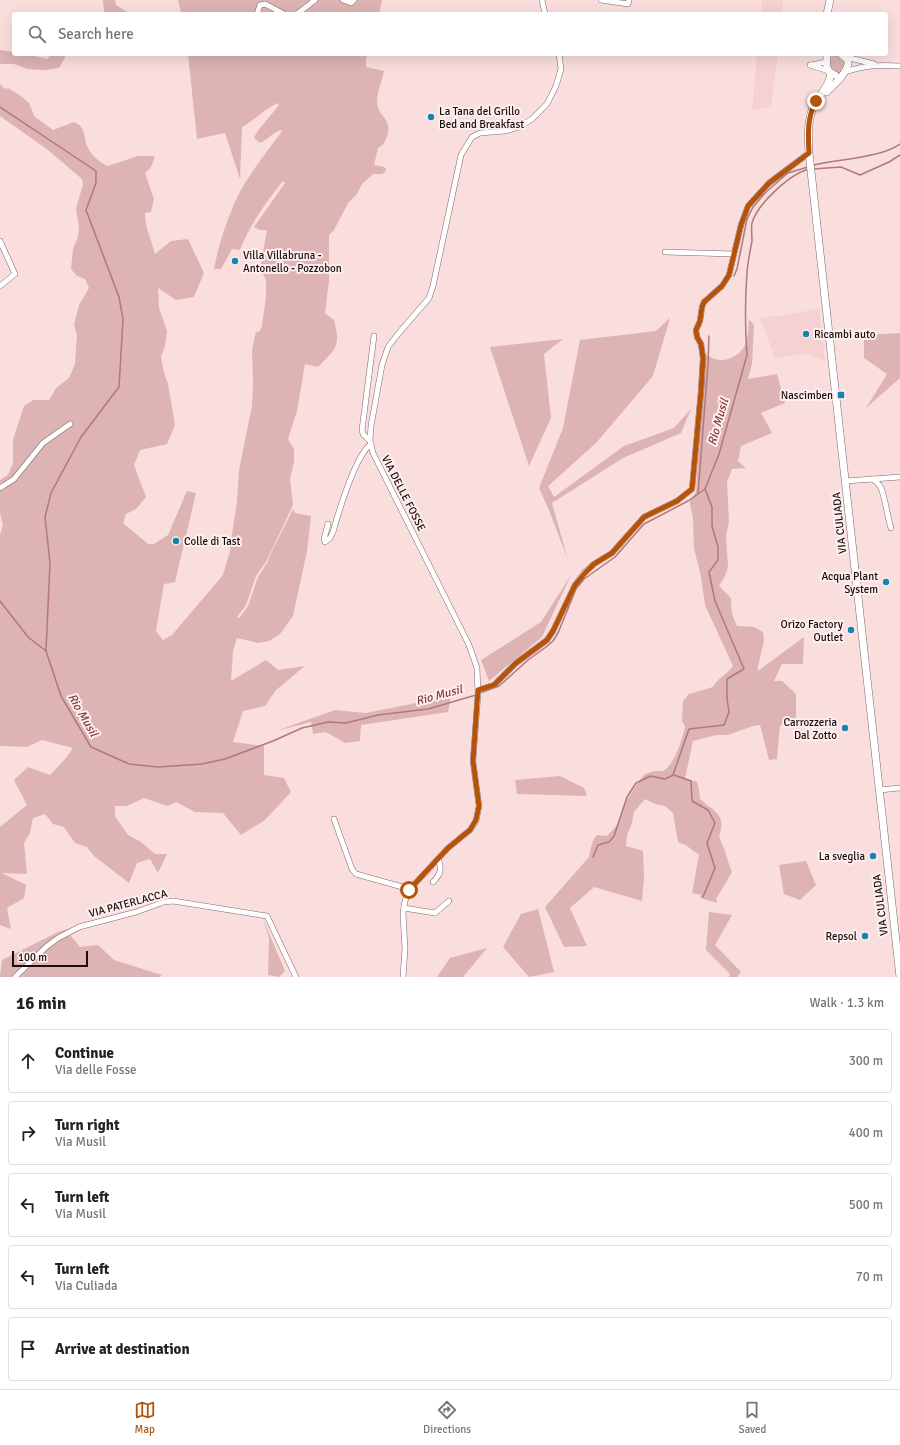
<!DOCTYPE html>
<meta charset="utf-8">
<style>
body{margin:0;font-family:Signika,sans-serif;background:#f6f6f6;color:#222}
.scale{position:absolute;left:12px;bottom:10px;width:76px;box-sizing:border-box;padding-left:4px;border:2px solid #170e0e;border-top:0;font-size:11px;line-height:14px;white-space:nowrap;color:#170e0e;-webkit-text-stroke:3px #fee;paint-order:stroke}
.stop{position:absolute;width:12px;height:12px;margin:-9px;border:3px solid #b45309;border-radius:50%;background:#fff}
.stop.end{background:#b45309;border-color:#fff;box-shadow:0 1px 4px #0008}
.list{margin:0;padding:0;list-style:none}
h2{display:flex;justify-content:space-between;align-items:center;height:52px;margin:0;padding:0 16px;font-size:17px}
h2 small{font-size:13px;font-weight:400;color:#767676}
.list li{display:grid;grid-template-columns:26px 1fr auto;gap:12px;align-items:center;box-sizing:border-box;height:64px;margin:0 8px 8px;padding:0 8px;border:1px solid #e0e0e0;border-radius:4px}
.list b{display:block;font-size:15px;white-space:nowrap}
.list p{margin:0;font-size:13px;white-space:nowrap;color:#767676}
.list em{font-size:13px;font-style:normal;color:#767676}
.icon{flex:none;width:22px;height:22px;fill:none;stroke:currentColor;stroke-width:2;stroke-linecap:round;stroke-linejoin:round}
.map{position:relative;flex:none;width:900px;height:977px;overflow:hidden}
.search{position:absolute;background:#fff;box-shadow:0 4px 16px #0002;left:12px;right:12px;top:12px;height:44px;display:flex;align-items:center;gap:10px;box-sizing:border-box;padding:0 14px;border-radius:4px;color:#767676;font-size:15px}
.sheet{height:412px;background:#fff}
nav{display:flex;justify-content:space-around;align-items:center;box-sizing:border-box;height:56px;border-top:1px solid #e0e0e0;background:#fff;font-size:11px;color:#767676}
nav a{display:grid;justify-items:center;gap:2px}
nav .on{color:#b45309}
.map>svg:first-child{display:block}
.built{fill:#f5d1d1}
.green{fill:#ddb3b3}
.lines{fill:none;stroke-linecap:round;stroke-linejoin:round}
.stream{stroke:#b37879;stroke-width:1.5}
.minor-casing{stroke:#806868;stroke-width:6}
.major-casing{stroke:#806868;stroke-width:8}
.minor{stroke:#fff;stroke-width:5}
.major{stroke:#fff;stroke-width:7}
.route{stroke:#b45309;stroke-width:5}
.poi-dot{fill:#1585ac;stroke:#fee;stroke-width:1.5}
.labels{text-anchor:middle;stroke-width:4;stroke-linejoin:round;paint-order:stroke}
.poi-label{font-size:11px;fill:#170e0e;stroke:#fee;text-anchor:end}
.street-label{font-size:11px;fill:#170e0e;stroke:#fee}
.water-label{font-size:12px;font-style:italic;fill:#83383d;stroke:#fee}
</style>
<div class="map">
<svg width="900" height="977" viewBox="0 0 900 977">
<rect width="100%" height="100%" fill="#f9dedd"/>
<g class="built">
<polygon points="762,0 783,0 782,14 761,14"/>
<polygon points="757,54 778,54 771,106 752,110"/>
<polygon points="819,308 825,361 804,354 775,358 760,318 793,314"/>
</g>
<g class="green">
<polygon points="103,0 115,0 116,5 130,14 101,14 104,12"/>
<polygon points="178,0 354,0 351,3 355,4 355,0 382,0 379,14 180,14 181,12"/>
<polygon points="0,50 14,52 14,54 25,54 47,59 52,54 65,54 65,58 59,68 45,70 28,69 14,64 0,64"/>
<path d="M188,54h180l-2,5v8l18,4c-2,10 -7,21 -7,31 0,14 16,16 10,34 -2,6 -3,9 -9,12l-4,17 10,2 2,2 -1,3 -3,2h-9l-11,10 -5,10 -9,9 -14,27 -5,5v46l-4,32 9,7c7,27 2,28 -16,47l-13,-3 -8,47 -9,28 6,10v13l-4,17 3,26 -27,57 -10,14 -10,29 -9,12 2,1 9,-12 10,-29 9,-14 6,-14 20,-40 2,4 16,3 -4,35 -14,65 -13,18 -11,7 -11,2 -21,-5 -4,13 -2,30 35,-21 12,10 27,-4 -29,24 -11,16 -22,5 -10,31 31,4v29l20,3 7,14 -26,28 -24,15 -18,-22 -28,-1 -19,-10 -9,4 -23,-8 -17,8h-12v10l13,19 13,7 14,12h12l-9,19 -8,-14 -13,4 -8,20 -35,-27 -7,-9 -12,-4 -11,-16 -11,-3 -8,-10 -12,4 -3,15 -6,10 3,31 -25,-1 24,12 -2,13 -17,10 4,21 -11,-4v-98l27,-22 -13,-25 14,-13 22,8 16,-17 7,-10 -31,-8 -15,7 -27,-1v-211l3,-10 -3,-12v-33l8,-5 5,-12v-23l11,-34 9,-6h16l7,-12 13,-10 6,-14 2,-29 -3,-10 5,-20 10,-17 -4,-9 -8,-3 -6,-7 2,-20 5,-12 1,-10 -3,-18 7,-25 -1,-5 -34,-29 -48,-34v-32l5,5 3,-1 13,8 8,7 5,13 19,14 21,-8c10,4 10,11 12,21 3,10 13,20 22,23l30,-10h17l-4,11 -6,6 9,26 -3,13 -6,1 1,12 9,29 16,-13 17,-2 16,34 -10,24 -18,3 -18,-12 1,20 8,23 -2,15 -4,11 3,16 4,11 7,41 -8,19 -27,6 -6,15 12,32 -10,12 -10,5 -3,9 25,21h6l14,-9 19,-44 9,2 -21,89 -11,2 -8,47 7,9 9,-5 51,-60 7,-24 3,-24 4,-25 2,-32 13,-64 1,-22 -1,-34 4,-18 4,-1 2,-5 4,-30v-16l-6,-11 7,-39h-7l-6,-3 31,-44 -2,-2c-17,21 -33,43 -43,69l-8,-1 -11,20h-7c5,-27 19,-70 35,-92 10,-16 23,-32 34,-47 -10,1 -14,9 -23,13l-6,-5c3,-9 18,-23 25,-33l-1,-2c-14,6 -23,17 -36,24l-2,52 -15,-46 -28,6z"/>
<path d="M838,54l9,6 -4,13 -6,2 -6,-2 -4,-11c3,-5 5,-7 11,-8z"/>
<polygon points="670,318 653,376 596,443 548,486 554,497 624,446 674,428 691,409 681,433 623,458 552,503 568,560 549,510 539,488 563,428 580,340 656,331"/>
<path d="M749,319l5,6 -2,39 -4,15 29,-5 8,29 -24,10 11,20 -31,13 -3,15 8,7 -14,1 -5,13 2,39 -3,15 2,31 -3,9 -6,10 12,12c0,11 1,18 6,28l17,1 9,5 1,9 -6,25v5l46,-34 -1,27h-21l-8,17h8l14,13v22l-3,7 -13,2 -3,34 -8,1 -9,-35 -7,1 -25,9h-12l-23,6 -8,37 12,4 2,8 1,9c14,13 27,14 19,38 6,11 8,23 13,35l-16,27 1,4 -17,-5 1,-3 -9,-2 7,-38 -12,-9 -9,-4 -5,-29 -8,-7 -10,-2 -10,-5 -11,13 -2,11 -5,12 -1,11 17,5 1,26 -2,24 -48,-14 -24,21 17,38 -23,1 -19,-40 44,-50c2,-9 2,-15 8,-22l10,1 12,-13 4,-17 14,-22 8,-10 9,-3h10c12,-10 18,-30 21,-45l-3,-5 1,-20 6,-7 24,-7c5,-10 15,-13 20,-21l-28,-61 -4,-28 -7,-29 -1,-30 -3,-14v-3l6,-9 8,-138c4,1 7,4 11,5 5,2 11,1 16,-1 17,-7 17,-22 18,-39z"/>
<polygon points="900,333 900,378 866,408 887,374 864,358 864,335"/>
<polygon points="563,339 544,354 551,418 529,466 490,347"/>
<polygon points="571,575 542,637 489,681 481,660 541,622"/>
<polygon points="451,696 448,712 361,725 360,741 345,743 326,732 313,734 311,722 276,731 335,710 366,713"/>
<polygon points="560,776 584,788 587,796 517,794 515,780"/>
<polygon points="806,861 816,885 800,900 784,894 779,865"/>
<polygon points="538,909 554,972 529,977 503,947 521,914"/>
<polygon points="709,912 732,915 715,945 741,972 737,977 729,977 730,974 706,950"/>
<polygon points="103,918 70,935 80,947 98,945 114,960 162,975 160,977 0,977 2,960 58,932"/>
<polygon points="263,919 285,971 279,977 268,975 269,938"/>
<polygon points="487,948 463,977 437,977 450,958"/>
</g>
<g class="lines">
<g class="stream">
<polyline points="0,107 96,171 96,183 86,210 119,297 123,319 119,387 81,437 51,493 45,517 50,563 46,651"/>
<path d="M814,165c25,-6 66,-7 86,-21"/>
<polyline points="813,169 841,167 860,175 889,162 900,155"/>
<polyline points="734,276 737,269 747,219 753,207 767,191 788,173 808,167"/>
<polyline points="698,494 708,364 709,336"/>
<polyline points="0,601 28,637 46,651 61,696 91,747 129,764 158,767 202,764 225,759 273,741 302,728 328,722 346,723 378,715 428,709 476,695"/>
<path d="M480,693l19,-7 29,-26 18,-13 7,-6 5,-8 18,-44 8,-10 31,-22 29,-33 44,-23 17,-12 14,-35 28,-99c-2,-27 -2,-56 0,-83 1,-11 3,-21 5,-31 0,-6 -1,-13 0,-18 6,-20 38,-49 57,-54"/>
<polyline points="674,775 691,781 692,801 708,810 715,823 707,843 715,868 703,897"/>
<polyline points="593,857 598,845 609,842 614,836 627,797 636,783 650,776 665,779 673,775 689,729 724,725 729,712 727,699 727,679 744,669 715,601 709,572 718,560 718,547 712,526 712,507 705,489"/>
</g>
<g class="minor-casing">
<g id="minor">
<polyline points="343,0 351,3 354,0"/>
<polyline points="542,0 545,14"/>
<polyline points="601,0 628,4 629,0"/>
<polyline points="257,14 260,5 265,4 284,14"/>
<polyline points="297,14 315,0"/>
<polyline points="846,57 874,64"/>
<polyline points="810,65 829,71"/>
<polyline points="811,65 827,62"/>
<path d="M845,72c21,-7 33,-7 55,-6"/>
<polyline points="0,241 15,274 0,286"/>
<polyline points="665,252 734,254"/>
<polyline points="370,441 363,434 362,430 374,336"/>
<path d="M872,479c4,2 7,5 9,9 5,13 6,27 10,40"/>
<polyline points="846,481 900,477"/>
<polyline points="0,488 14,479 43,443 70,424"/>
<path d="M328,524l-4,15 1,3 5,-4 3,-6c7,-25 14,-48 25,-70 4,-7 7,-14 13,-18"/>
<polyline points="478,690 494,685 516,663 547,640 553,631 575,585 584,573 594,564 612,553 644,517 677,501 692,489 701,391 703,358 701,344 697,337 696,330 700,321 702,307 704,302 722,286 729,275 741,225 748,206 769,183 809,153"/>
<polyline points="879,790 900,788"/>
<polyline points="334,819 352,869 356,874 406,888 409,890"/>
<path d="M433,882c8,-8 9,-13 5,-23"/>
<polyline points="404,908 435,913 449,901"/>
<polyline points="15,977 46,947 58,938 79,927 136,912 164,902 173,901 267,916 296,977"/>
<polyline points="403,977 405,949 403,913 405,901 409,890 448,848 470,830 476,821 479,806 473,761 478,694 477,668 469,645 373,453 370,441 371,426 382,365 388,347 398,334 429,298 433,286 461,155 472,137 480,133 505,131 519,127 532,119 547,104 556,86 561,69 559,54"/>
</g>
</g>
<g class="major-casing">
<g id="major">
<polyline points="827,14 830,0"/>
<path d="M827,54c0,9 -3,17 8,21"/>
<path d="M831,73c-2,14 -10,19 -16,30 -8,16 -7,33 -6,50l91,824"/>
<path d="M826,92c8,-7 24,-21 22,-32l-7,-6"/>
</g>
</g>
<use href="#minor" class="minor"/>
<use href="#major" class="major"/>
</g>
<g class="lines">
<path class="route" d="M409,890l39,-42 22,-18 6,-10 3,-14 -6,-45 5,-71 16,-5 22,-22 31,-23 6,-9 22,-46 9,-11 10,-10 18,-11 32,-36 33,-16 15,-12 9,-98 2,-33 -2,-14 -4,-7 -1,-7 4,-9 2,-14 2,-5 18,-16 7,-11 12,-50 7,-19 21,-23 40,-30c-1,-18 -2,-36 7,-52"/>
</g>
<g class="poi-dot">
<circle cx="431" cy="117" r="4"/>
<circle cx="235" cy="261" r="4"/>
<circle cx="806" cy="334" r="4"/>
<rect x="837" y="391" width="8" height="8" rx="2"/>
<circle cx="176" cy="541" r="4"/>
<circle cx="886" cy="582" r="4"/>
<circle cx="851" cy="630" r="4"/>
<circle cx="845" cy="728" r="4"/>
<circle cx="873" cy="856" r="4"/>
<circle cx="865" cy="936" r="4"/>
</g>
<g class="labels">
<g class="poi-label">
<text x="439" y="115" text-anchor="start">La Tana del Grillo<tspan x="439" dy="13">Bed and Breakfast</tspan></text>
<text x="243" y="259" text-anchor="start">Villa Villabruna -<tspan x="243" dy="13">Antonello - Pozzobon</tspan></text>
<text x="814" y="338" text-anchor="start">Ricambi auto</text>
<text x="833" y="399">Nascimben</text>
<text x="184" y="545" text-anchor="start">Colle di Tast</text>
<text x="878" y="580">Acqua Plant<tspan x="878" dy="13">System</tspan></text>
<text x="843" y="628">Orizo Factory<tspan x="843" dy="13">Outlet</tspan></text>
<text x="837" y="726">Carrozzeria<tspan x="837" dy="13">Dal Zotto</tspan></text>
<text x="865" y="860">La sveglia</text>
<text x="857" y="940">Repsol</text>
</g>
<g class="street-label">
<text transform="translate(404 493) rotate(63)" y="4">VIA DELLE FOSSE</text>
<text transform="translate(839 523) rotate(-96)" y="4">VIA CULIADA</text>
<text transform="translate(128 903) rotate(-15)" y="4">VIA PATERLACCA</text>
<text transform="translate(880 905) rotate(-97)" y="4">VIA CULIADA</text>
</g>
<g class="water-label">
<text transform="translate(718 422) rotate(-74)" y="4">Rio Musil</text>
<text transform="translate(439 695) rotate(-15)" y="4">Rio Musil</text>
<text transform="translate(83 715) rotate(60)" y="4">Rio Musil</text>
</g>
</g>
</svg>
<div class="scale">100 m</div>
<div class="stop" style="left:409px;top:890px"></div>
<div class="stop end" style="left:816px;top:101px"></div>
<div class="search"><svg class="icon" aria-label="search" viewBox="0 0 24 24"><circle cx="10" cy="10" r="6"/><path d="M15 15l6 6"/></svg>Search here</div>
</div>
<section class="sheet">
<h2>16 min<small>Walk · 1.3 km</small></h2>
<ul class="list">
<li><svg class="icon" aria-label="ahead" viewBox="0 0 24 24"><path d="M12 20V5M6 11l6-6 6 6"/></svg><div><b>Continue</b><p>Via delle Fosse</p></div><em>300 m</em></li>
<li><svg class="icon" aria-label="right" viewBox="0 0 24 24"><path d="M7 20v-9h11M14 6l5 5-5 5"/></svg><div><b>Turn right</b><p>Via Musil</p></div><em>400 m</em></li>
<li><svg class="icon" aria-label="left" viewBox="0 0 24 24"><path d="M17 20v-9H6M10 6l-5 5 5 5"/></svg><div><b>Turn left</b><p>Via Musil</p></div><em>500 m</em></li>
<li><svg class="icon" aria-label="left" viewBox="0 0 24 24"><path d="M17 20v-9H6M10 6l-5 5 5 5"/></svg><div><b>Turn left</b><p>Via Culiada</p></div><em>70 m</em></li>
<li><svg class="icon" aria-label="arrive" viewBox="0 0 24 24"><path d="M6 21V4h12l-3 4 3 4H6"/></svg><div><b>Arrive at destination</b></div></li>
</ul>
</section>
<nav>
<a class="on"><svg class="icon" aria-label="map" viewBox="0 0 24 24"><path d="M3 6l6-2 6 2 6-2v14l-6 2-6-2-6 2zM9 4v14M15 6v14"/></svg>Map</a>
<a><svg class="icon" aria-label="directions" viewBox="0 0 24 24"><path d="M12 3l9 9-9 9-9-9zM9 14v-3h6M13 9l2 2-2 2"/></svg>Directions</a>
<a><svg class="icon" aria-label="saved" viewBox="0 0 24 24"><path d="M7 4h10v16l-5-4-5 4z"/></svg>Saved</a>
</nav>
